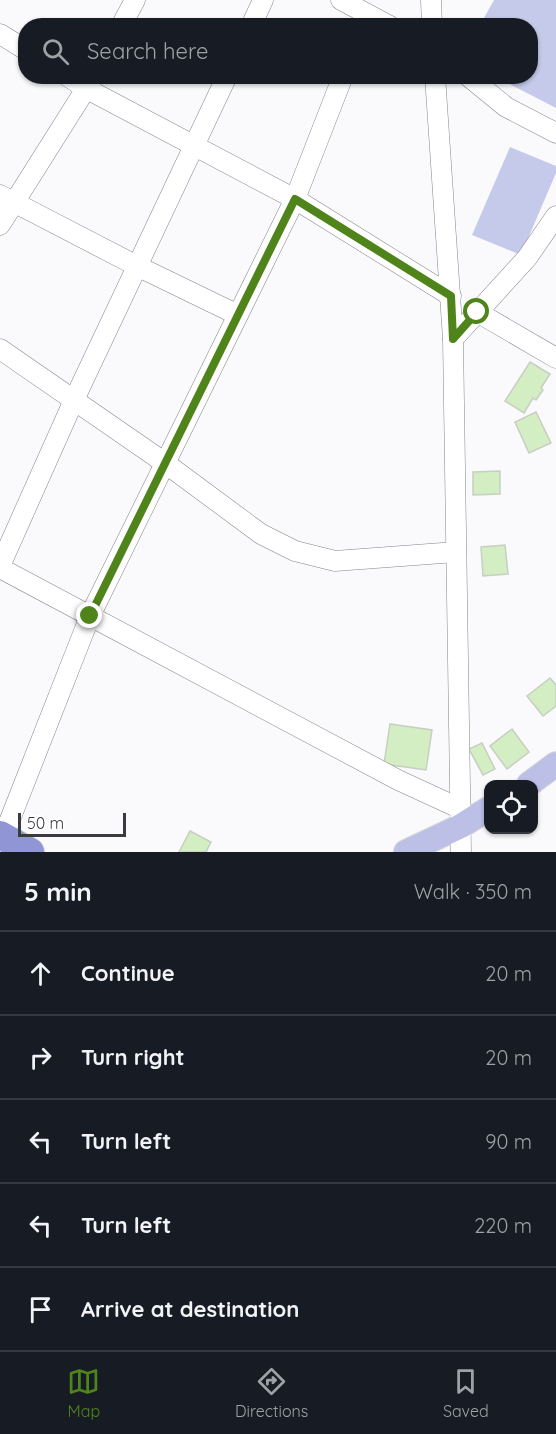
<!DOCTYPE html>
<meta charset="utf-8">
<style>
body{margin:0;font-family:Quicksand,sans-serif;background:#242831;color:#f1f3f6}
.controls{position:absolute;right:18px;bottom:18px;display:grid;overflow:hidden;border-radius:12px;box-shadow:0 2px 4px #0004}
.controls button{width:54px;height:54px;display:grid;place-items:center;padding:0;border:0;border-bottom:2px solid #363941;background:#171b24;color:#f1f3f6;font:30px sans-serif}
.scale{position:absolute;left:18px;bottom:15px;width:108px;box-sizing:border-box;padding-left:6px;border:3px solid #3a3b40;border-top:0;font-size:16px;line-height:21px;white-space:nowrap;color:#3a3b40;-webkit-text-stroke:4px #fff;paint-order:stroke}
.stop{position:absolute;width:18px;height:18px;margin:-14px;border:4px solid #4f841b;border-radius:50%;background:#fff}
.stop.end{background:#4f841b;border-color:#fff;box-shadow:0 2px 6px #0008}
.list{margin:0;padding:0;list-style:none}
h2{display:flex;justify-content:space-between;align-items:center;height:78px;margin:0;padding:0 24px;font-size:26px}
h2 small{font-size:20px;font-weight:400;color:#9ea1a6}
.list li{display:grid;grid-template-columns:39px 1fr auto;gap:18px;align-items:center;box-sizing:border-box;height:84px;padding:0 24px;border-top:2px solid #363941}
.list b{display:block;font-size:22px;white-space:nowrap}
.list em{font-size:20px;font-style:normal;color:#9ea1a6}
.icon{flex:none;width:33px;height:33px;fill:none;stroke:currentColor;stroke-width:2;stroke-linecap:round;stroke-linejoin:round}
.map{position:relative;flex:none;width:556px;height:852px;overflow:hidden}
.search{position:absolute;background:#171b24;box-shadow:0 2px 4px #0004;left:18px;right:18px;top:18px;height:66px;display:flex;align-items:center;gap:15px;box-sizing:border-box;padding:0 21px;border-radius:24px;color:#9ea1a6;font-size:22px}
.sheet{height:498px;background:#171b24}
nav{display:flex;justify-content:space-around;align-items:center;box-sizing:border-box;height:84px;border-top:2px solid #363941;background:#171b24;font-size:16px;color:#9ea1a6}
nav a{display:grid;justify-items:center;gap:3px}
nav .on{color:#4f841b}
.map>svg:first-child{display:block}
.green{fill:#c6caea}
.building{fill:#d4eec3;stroke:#c7cec2;stroke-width:1.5}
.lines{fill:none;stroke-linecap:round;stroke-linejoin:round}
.minor-casing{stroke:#838591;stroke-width:21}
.major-casing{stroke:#d8d8d9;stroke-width:26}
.highway-casing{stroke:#d8d8d9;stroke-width:30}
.minor{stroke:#fff;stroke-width:20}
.major{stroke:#bcbfe6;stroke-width:24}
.highway{stroke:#8f95d5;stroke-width:28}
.route{stroke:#4f841b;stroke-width:8}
</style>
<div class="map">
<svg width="556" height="852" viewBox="0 0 556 852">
<rect width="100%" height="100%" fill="#fafafd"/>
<g class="green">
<polygon points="494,0 556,0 556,108 496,77 530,76 530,26 480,25"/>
<polygon points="510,147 556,166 556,173 521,255 472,235"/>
</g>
<g class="building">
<polygon points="530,362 550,374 541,388 543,390 536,400 533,398 524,413 505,401"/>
<polygon points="536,412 551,443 529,453 515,422"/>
<polygon points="500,471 500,494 473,495 473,472"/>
<polygon points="505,545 508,574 483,576 481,547"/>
<polygon points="550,678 556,685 556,706 543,716 527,696"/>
<polygon points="390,724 432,730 426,770 384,764"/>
<polygon points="512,729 529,752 507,769 490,746"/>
<polygon points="482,743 495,769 483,775 469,749"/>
<polygon points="190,831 211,842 206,852 179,852"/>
</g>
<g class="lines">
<g class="minor-casing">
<g id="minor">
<polyline points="341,0 390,26"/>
<polyline points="431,0 432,26"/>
<polyline points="121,26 135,0"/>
<polyline points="251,26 263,0"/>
<polyline points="0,34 26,50"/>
<polyline points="67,76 87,89 295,199 451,296"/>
<polyline points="435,76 453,339 461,852"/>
<polyline points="468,76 506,107 556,133"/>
<polyline points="0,195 137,266 238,315"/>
<polyline points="0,225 94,76"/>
<polyline points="477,312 556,358"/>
<polyline points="453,339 527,258 556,216"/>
<polyline points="0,349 165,463 261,534 295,551 335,561 456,552"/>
<polyline points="0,566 74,400 227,76"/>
<polyline points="0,568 398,780 461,809"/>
<polyline points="0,845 90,616 295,199 343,76"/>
</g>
</g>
<g class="major-casing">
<g id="major">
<polyline points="529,784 556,764"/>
<polyline points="406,852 461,826 488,809"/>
</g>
</g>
<g class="highway-casing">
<polyline id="highway" points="0,835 30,852"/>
</g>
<use href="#minor" class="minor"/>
<use href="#major" class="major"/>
<use href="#highway" class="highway"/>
</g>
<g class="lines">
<polyline class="route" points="90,616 295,199 451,296 453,339 477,312"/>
</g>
</svg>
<div class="controls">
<button><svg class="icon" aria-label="locate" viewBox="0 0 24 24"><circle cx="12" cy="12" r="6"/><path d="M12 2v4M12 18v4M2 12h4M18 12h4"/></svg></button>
</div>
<div class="scale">50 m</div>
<div class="stop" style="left:477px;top:312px"></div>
<div class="stop end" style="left:90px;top:616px"></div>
<div class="search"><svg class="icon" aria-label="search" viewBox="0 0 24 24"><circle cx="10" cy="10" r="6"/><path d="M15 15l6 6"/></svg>Search here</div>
</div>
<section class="sheet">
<h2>5 min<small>Walk · 350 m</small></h2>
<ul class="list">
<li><svg class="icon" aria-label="ahead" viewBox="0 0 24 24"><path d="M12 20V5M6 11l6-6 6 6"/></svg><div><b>Continue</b></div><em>20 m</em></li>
<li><svg class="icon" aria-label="right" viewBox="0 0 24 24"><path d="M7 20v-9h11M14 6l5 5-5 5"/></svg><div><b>Turn right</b></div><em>20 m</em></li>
<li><svg class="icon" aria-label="left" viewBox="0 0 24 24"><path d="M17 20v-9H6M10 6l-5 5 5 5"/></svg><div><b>Turn left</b></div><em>90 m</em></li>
<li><svg class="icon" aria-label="left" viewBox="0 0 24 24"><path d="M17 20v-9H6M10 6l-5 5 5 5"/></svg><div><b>Turn left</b></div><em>220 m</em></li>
<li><svg class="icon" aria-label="arrive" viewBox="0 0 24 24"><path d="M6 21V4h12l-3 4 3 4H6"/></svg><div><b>Arrive at destination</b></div></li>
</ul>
</section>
<nav>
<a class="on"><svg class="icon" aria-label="map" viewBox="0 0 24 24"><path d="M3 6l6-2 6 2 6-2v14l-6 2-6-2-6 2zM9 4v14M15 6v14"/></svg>Map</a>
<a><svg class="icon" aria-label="directions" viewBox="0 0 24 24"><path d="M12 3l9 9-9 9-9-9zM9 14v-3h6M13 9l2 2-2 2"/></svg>Directions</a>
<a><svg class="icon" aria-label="saved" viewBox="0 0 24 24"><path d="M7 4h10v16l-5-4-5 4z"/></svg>Saved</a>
</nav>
